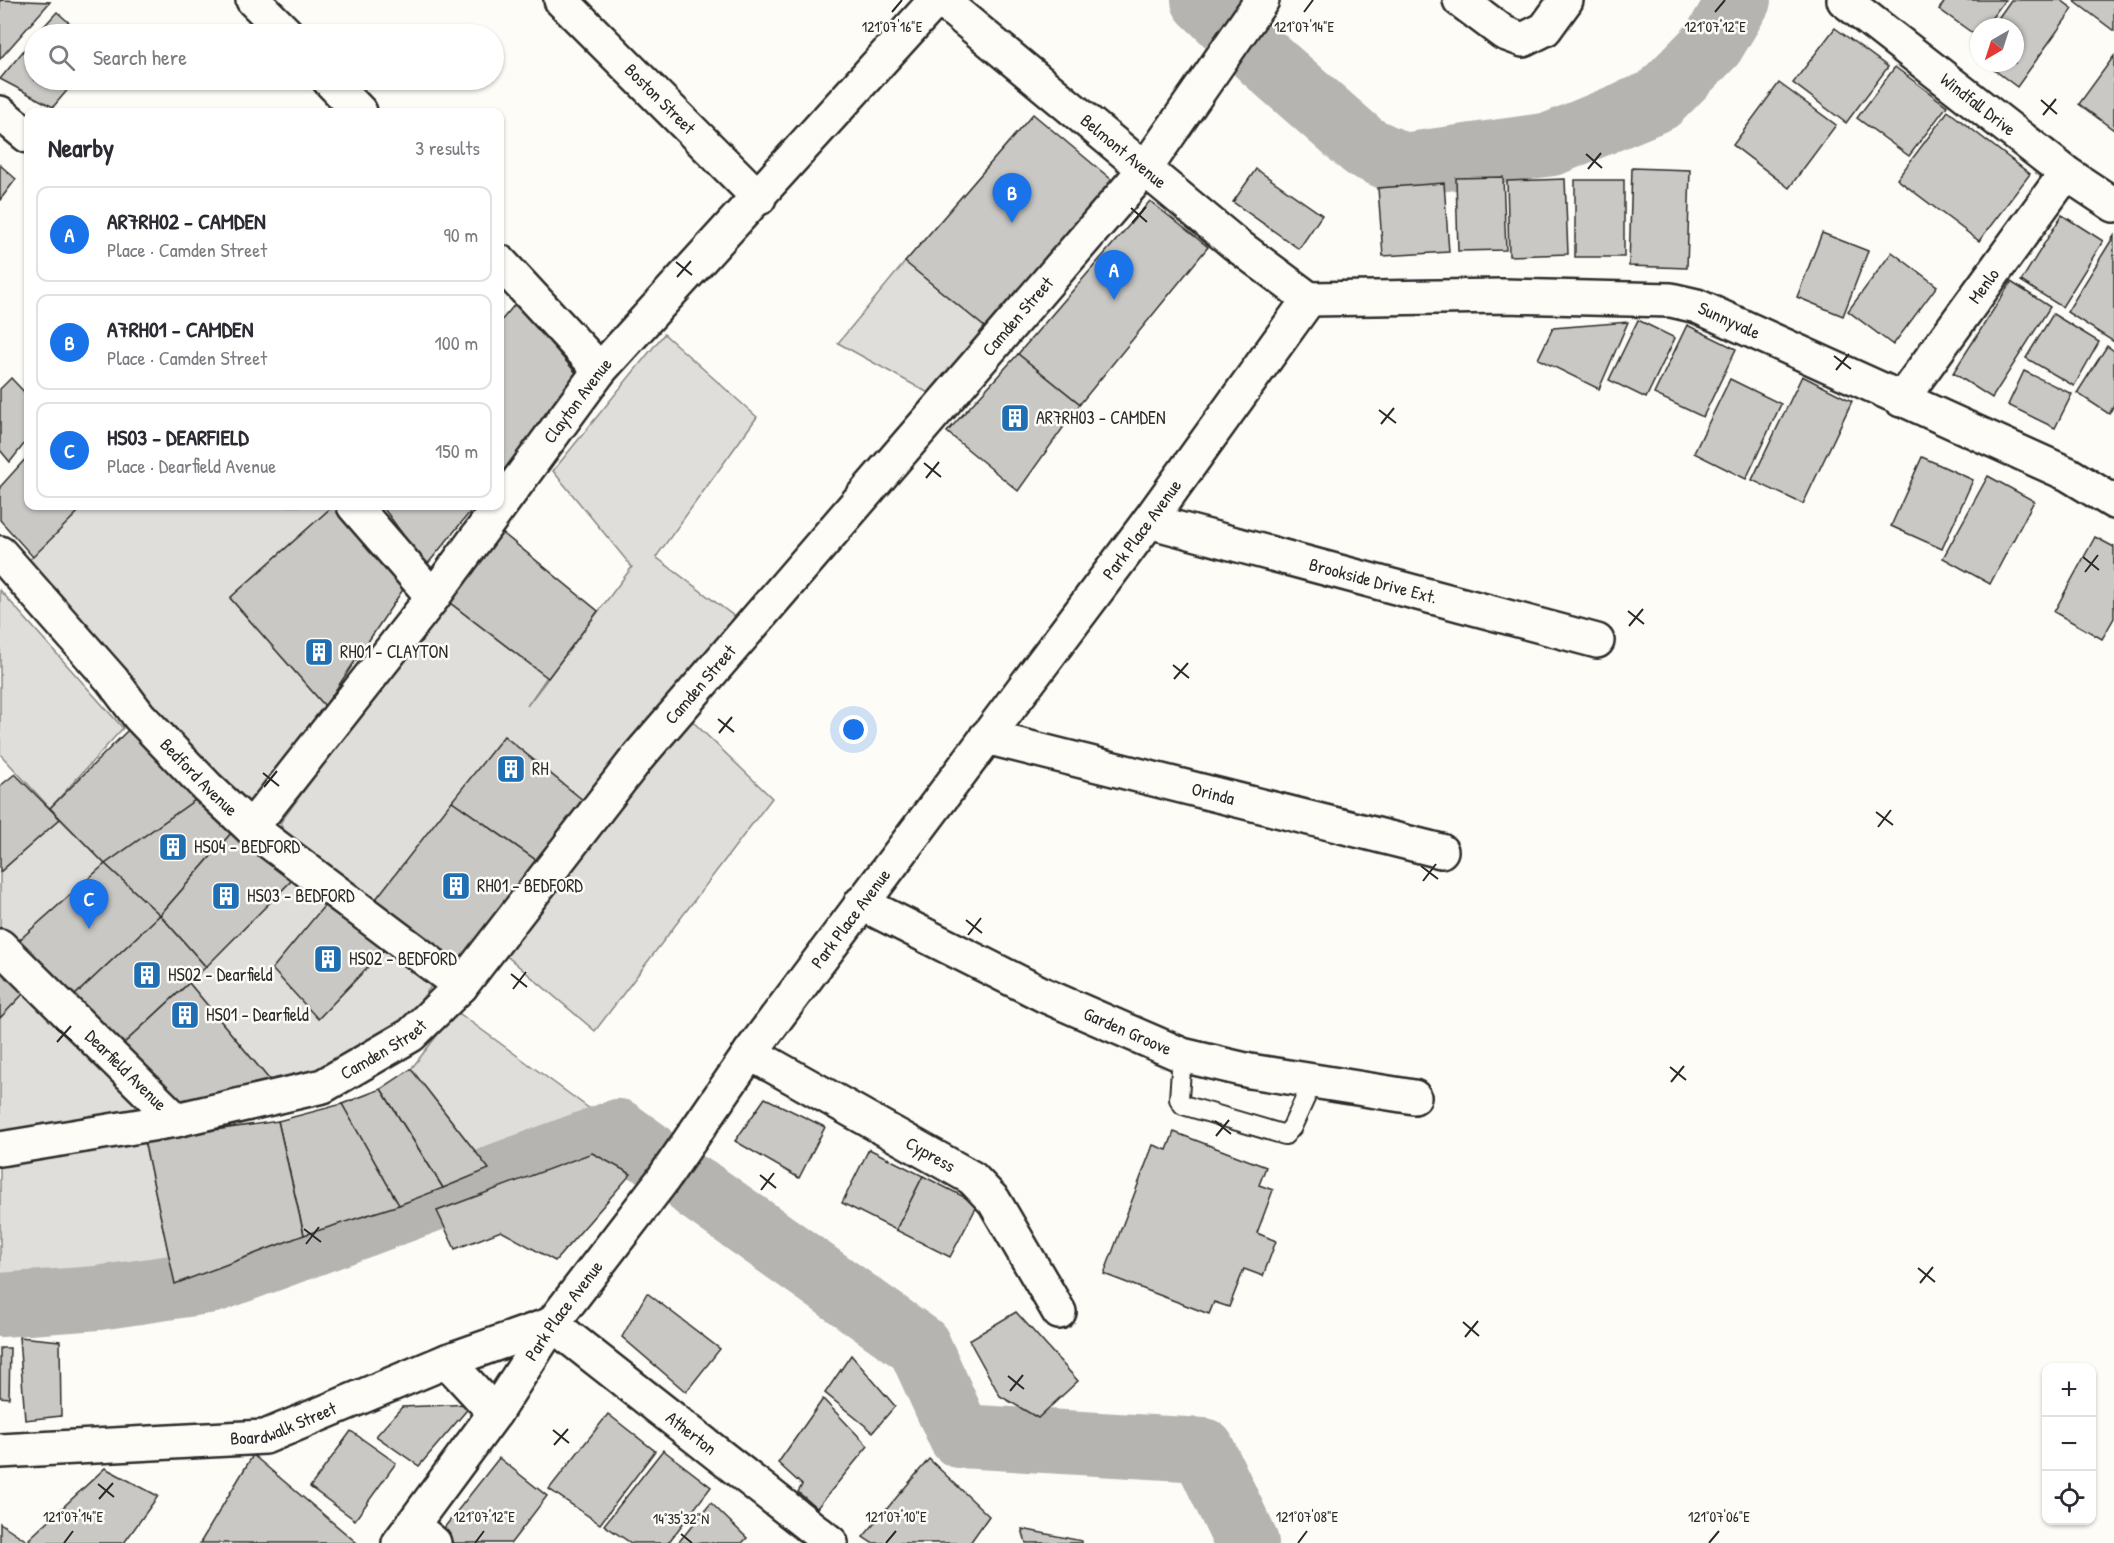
<!DOCTYPE html>
<meta charset="utf-8">
<style>
body{margin:0;font-family:"Patrick Hand",sans-serif;background:#f2f2f3;color:#2b2b33}
.controls{position:absolute;right:18px;bottom:18px;display:grid;overflow:hidden;border-radius:12px;box-shadow:0 2px 4px #0004}
.controls button{width:54px;height:54px;display:grid;place-items:center;padding:0;border:0;border-bottom:2px solid #e1e1e2;background:#fff;color:#2b2b33;font:30px sans-serif}
.compass{position:absolute;left:1970px;top:18px;width:54px;height:54px;border-radius:50%;background:#fff;box-shadow:0 2px 4px #0004;rotate:219deg}
.you{position:absolute;left:854px;top:730px;width:21px;height:21px;margin:-15px;border:4px solid #fff;border-radius:50%;background:#1a73e8;box-shadow:0 0 0 9px #1a73e833}
.badge{display:grid;place-items:center;width:39px;height:39px;border-radius:50%;background:#1a73e8;color:#fff;font-size:20px;font-weight:700}
.pin{position:absolute;translate:-50% -50px;filter:drop-shadow(0 2px 3px #0008)}
.pin::after{content:'';position:absolute;top:32px;width:21px;height:18px;background:inherit;clip-path:polygon(0 0,100% 0,50% 100%)}
.list{margin:0;padding:0;list-style:none}
h2{display:flex;justify-content:space-between;align-items:center;height:78px;margin:0;padding:0 24px;font-size:26px}
h2 small{font-size:20px;font-weight:400;color:#7c7c81}
.list li{display:grid;grid-template-columns:39px 1fr auto;gap:18px;align-items:center;box-sizing:border-box;height:96px;margin:0 12px 12px;padding:0 12px;border:2px solid #e1e1e2;border-radius:12px}
.list b{display:block;font-size:22px;white-space:nowrap}
.list p{margin:0;font-size:20px;white-space:nowrap;color:#7c7c81}
.list em{font-size:20px;font-style:normal;color:#7c7c81}
.icon{flex:none;width:33px;height:33px;fill:none;stroke:currentColor;stroke-width:2;stroke-linecap:round;stroke-linejoin:round}
.map{position:relative;flex:none;width:2114px;height:1543px;overflow:hidden}
.search{position:absolute;background:#fff;box-shadow:0 2px 4px #0004;left:24px;top:24px;width:480px;height:66px;display:flex;align-items:center;gap:15px;box-sizing:border-box;padding:0 21px;border-radius:33px;color:#7c7c81;font-size:22px}
.panel{position:absolute;background:#fff;box-shadow:0 2px 4px #0004;left:24px;top:108px;width:480px;height:402px;border-radius:12px}
.map>svg:first-child{display:block}
.green{fill:#dfdeda;stroke:#858482;stroke-width:1.5}
.lines{fill:none;stroke-linecap:round;stroke-linejoin:round}
.river{stroke:#b5b4b1;stroke-width:64}
.building{fill:#c9c8c4;stroke:#2b2b2b;stroke-width:1.5}
.service-casing{stroke:#2b2b2b;stroke-width:22}
.minor-casing{stroke:#2b2b2b;stroke-width:38}
.service{stroke:#fdfcf7;stroke-width:18}
.minor{stroke:#fdfcf7;stroke-width:33}
.ticks{fill:none;stroke:#2b2b2b;stroke-width:2}
.labels{text-anchor:middle;stroke-width:5;stroke-linejoin:round;paint-order:stroke}
.street-label{font-size:18px;fill:#2b2b2b;stroke:#fdfcf7}
.poi-label{font-size:18px;fill:#2b2b2b;stroke:#fdfcf7;text-anchor:start}
.ticks-label{font-size:15px;text-anchor:middle;fill:#2b2b2b;stroke:#fdfcf7;stroke-width:5;stroke-linejoin:round;paint-order:stroke}
</style>
<div class="map">
<svg width="2114" height="1543" viewBox="0 0 2114 1543">
<rect width="100%" height="100%" fill="#fdfcf7"/>
<filter id="ink" filterUnits="userSpaceOnUse"><feTurbulence type="fractalNoise" baseFrequency=".0167" numOctaves="2"/><feDisplacementMap in="SourceGraphic" scale="12" xChannelSelector="R" yChannelSelector="G"/><feConvolveMatrix kernelMatrix="1 2 1 2 8 2 1 2 1" color-interpolation-filters="sRGB"/></filter>
<g filter="url(#ink)">
<g class="green">
<polygon points="905,262 992,333 932,395 838,343"/>
<polygon points="664,334 757,417 656,557 735,617 589,805 504,736 369,908 294,853 280,823 445,599 547,677 527,706 632,567 553,471"/>
<polygon points="84,506 333,506 230,598 325,706 251,811 17,572"/>
<polygon points="0,590 123,728 50,808 0,754"/>
<polygon points="689,718 772,798 595,1031 502,952"/>
<polygon points="60,819 105,864 16,943 0,927 0,872"/>
<polygon points="295,877 324,906 319,1018 385,949 432,985 401,1027 353,1057 273,1084 189,983"/>
<polygon points="24,993 150,1113 0,1136 0,1018"/>
<polygon points="456,1011 601,1117 489,1169 411,1069"/>
<polygon points="144,1140 175,1284 98,1298 0,1298 0,1164"/>
</g>
<g class="lines">
<g class="river">
<polyline points="1203,0 1267,62 1364,147 1403,165 1552,144 1658,100 1713,44 1739,0"/>
<polyline points="696,1188 919,1346 960,1436 1203,1450 1247,1543"/>
<polyline points="0,1305 98,1298 213,1281 618,1131 646,1151"/>
</g>
</g>
<g class="building">
<polygon points="0,0 50,2 0,59"/>
<polygon points="1946,0 2005,0 1985,27 1979,27 1978,37 1939,9"/>
<polygon points="2011,0 2061,0 2073,9 2017,87 1985,63 2015,63 2015,27 1992,27"/>
<polygon points="2075,0 2114,0 2114,31 2074,1"/>
<polygon points="57,12 82,34 37,34"/>
<polygon points="1835,28 1888,67 1846,123 1793,83"/>
<polygon points="34,38 34,80 76,80 53,107 0,79"/>
<polygon points="2114,56 2114,130 2079,104"/>
<polygon points="1895,67 1947,106 1909,156 1857,118"/>
<polygon points="1779,83 1836,125 1789,188 1733,145"/>
<polygon points="1948,111 2030,174 1979,241 1897,179"/>
<polygon points="1033,114 1118,185 992,333 905,262"/>
<polygon points="0,165 16,179 0,200"/>
<polygon points="1632,168 1690,170 1687,268 1629,266"/>
<polygon points="1256,169 1322,215 1299,249 1233,202"/>
<polygon points="1503,177 1506,250 1458,251 1456,178"/>
<polygon points="1565,179 1568,254 1509,256 1507,181"/>
<rect x="1575" y="180" width="49" height="77"/>
<polygon points="1444,183 1449,252 1383,256 1378,188"/>
<polygon points="1150,201 1208,247 1080,404 1018,354"/>
<polygon points="2062,215 2103,241 2062,307 2021,281"/>
<polygon points="1822,233 1868,251 1843,316 1797,297"/>
<polygon points="2114,236 2114,342 2067,312"/>
<polygon points="1892,252 1937,286 1893,345 1848,311"/>
<polygon points="2011,282 2050,307 1992,398 1953,373"/>
<polygon points="516,303 577,374 501,474 500,322"/>
<polygon points="2053,314 2099,342 2074,386 2026,358"/>
<polygon points="1638,320 1675,338 1646,398 1609,380"/>
<polygon points="1628,322 1599,389 1538,359 1553,328"/>
<polygon points="1687,325 1736,349 1703,417 1654,394"/>
<polygon points="2107,346 2114,351 2114,405 2109,414 2077,393"/>
<polygon points="1018,354 1080,404 1018,491 947,432"/>
<polygon points="2024,371 2072,394 2055,428 2008,405"/>
<polygon points="1802,376 1852,401 1803,504 1752,480"/>
<polygon points="11,378 28,396 28,439 10,462 0,450 0,389"/>
<polygon points="1730,379 1781,404 1746,479 1694,453"/>
<polygon points="28,456 28,506 84,506 33,557 0,520 0,487"/>
<polygon points="1922,457 1973,480 1942,549 1891,526"/>
<polygon points="1988,476 2034,501 1990,584 1943,558"/>
<polygon points="333,506 341,506 404,588 325,706 230,598"/>
<polygon points="382,506 475,506 426,566"/>
<polygon points="500,531 598,611 548,678 445,599"/>
<polygon points="2095,537 2114,547 2114,618 2102,639 2054,612"/>
<polygon points="131,727 198,798 105,864 50,808"/>
<polygon points="504,736 589,805 543,865 452,801"/>
<polygon points="15,774 60,819 0,872 0,786"/>
<polygon points="198,798 233,831 160,915 105,864"/>
<polygon points="452,801 543,865 462,977 369,908"/>
<polygon points="233,831 295,877 206,967 160,915"/>
<polygon points="105,864 160,915 71,999 16,943"/>
<polygon points="324,906 385,949 318,1019 272,969"/>
<polygon points="160,915 206,967 120,1047 71,999"/>
<polygon points="0,966 24,993 0,1018"/>
<polygon points="189,983 273,1084 181,1107 120,1047"/>
<polygon points="411,1069 489,1169 443,1188 381,1089"/>
<polygon points="381,1089 443,1188 399,1205 342,1104"/>
<polygon points="765,1098 825,1127 799,1178 735,1141"/>
<polygon points="342,1104 399,1205 304,1235 278,1121"/>
<polygon points="278,1121 304,1235 175,1284 144,1140"/>
<polygon points="1174,1132 1266,1167 1259,1185 1273,1190 1257,1233 1276,1241 1263,1276 1244,1269 1229,1307 1214,1302 1209,1314 1104,1274 1153,1145 1167,1150"/>
<polygon points="869,1149 923,1176 896,1230 842,1203"/>
<polygon points="592,1153 631,1174 555,1261 501,1231 455,1249 437,1211"/>
<polygon points="923,1176 978,1204 950,1257 896,1230"/>
<polygon points="647,1293 720,1349 686,1392 622,1337"/>
<polygon points="1016,1312 1078,1381 1038,1418 1000,1396 969,1340"/>
<polygon points="19,1337 60,1341 61,1416 25,1420"/>
<polygon points="0,1348 10,1348 9,1398 0,1397"/>
<polygon points="851,1355 895,1406 873,1432 825,1393"/>
<polygon points="823,1399 868,1446 817,1508 798,1492 802,1485 778,1463"/>
<polygon points="472,1404 419,1466 376,1436 402,1407"/>
<polygon points="608,1414 655,1451 600,1524 549,1489"/>
<polygon points="351,1431 396,1463 355,1520 310,1487"/>
<polygon points="663,1450 711,1487 668,1543 631,1543 604,1525"/>
<polygon points="253,1455 357,1543 200,1543"/>
<polygon points="499,1458 547,1496 511,1543 454,1543 440,1533"/>
<polygon points="929,1459 989,1516 970,1543 872,1543 863,1537"/>
<polygon points="105,1468 158,1496 124,1543 33,1543 29,1539"/>
<polygon points="711,1503 747,1538 742,1543 678,1543"/>
<polygon points="0,1523 30,1543 0,1543"/>
<polygon points="1022,1529 1082,1541 1082,1543 1026,1543"/>
</g>
<g class="lines">
<g class="service-casing">
<polyline id="service" points="1182,1055 1179,1099 1183,1105 1285,1135 1292,1127 1313,1081"/>
</g>
<g class="minor-casing">
<g id="minor">
<polyline points="253,0 287,34"/>
<path id="s1" d="M561,0l198,198"/>
<path id="s2" d="M941,0l293,243 75,56"/>
<polyline points="1460,0 1504,33 1523,40 1545,29 1566,0"/>
<path id="s3" d="M1844,0l222,173 48,32"/>
<polyline points="329,80 360,112"/>
<polyline points="0,113 28,136"/>
<polyline points="500,262 600,370"/>
<path id="s4" d="M1309,299l194,-3 168,4 26,6 371,168 46,28"/>
<path id="s5" d="M1901,400l165,-227"/>
<polyline points="354,506 433,597"/>
<path id="s6" d="M1149,521l448,120"/>
<path id="s7" d="M0,553l112,127 27,36 68,71 44,41 210,158"/>
<path id="s8" d="M986,737l455,114"/>
<path id="s9" d="M251,828l182,-231 167,-227 336,-370"/>
<path id="s10" d="M861,903l183,92 138,60 68,16 164,26"/>
<path id="s11" d="M0,946l176,174"/>
<path id="s12" d="M750,1053l222,125 22,23 65,111"/>
<path id="s13" d="M0,1149l176,-29 147,-34 88,-51 50,-49 177,-229 507,-588 117,-169"/>
<path id="s14" d="M552,1324l279,219"/>
<polyline points="447,1361 495,1413"/>
<path id="s15" d="M0,1451l265,-14 182,-76 105,-37"/>
<polyline points="412,1525 434,1543"/>
<path id="s16" d="M399,1543l96,-130 57,-89 109,-142 89,-129 399,-532 160,-222"/>
</g>
</g>
<use href="#service" class="service"/>
<use href="#minor" class="minor"/>
</g>
</g>
<path class="ticks" d="M892,12l10,-12M1304,12l9,-12M1715,12l10,-12M2041,100l16,14M2043,115l13,-16M1586,154l16,14M1588,169l13,-16M1131,208l16,14M1132,223l14,-16M676,262l16,13M677,277l14,-16M1834,356l17,13M1836,370l13,-16M1379,410l17,13M1381,424l13,-16M924,463l17,14M926,478l13,-16M2083,557l16,13M2085,572l13,-17M1628,611l16,13M1629,626l14,-17M1173,665l16,13M1174,679l14,-16M718,719l16,13M719,733l13,-16M263,773l16,13M264,787l13,-16M1876,812l17,13M1878,827l13,-17M1421,866l17,13M1423,881l13,-17M966,920l16,13M968,935l13,-17M511,974l16,13M513,989l13,-17M56,1028l16,13M57,1042l14,-16M1670,1067l16,13M1671,1082l13,-16M1215,1121l16,13M1216,1136l13,-16M760,1175l16,13M761,1190l13,-17M304,1229l17,13M306,1244l13,-17M1918,1268l17,14M1920,1283l13,-16M1463,1322l16,14M1465,1337l13,-16M1008,1376l16,13M1010,1391l13,-16M553,1430l16,13M554,1445l14,-16M98,1484l16,13M99,1499l14,-16M681,1534l11,9M64,1543l9,-12M475,1543l9,-12M886,1543l10,-12M1298,1543l9,-12M1709,1543l10,-12"/>
<defs>
<g id="building-square" transform="scale(1.5)"><rect x="-9" y="-9" width="18" height="18" rx="4" fill="#1f6fb2" stroke="#fdfcf7"/><path d="M-4-6H4V6H1V3H-1V6H-4ZM-2.5-4.3h1.7v1.8h-1.7ZM.8-4.3h1.7v1.8H.8ZM-2.5-1h1.7V.8h-1.7ZM.8-1h1.7V.8H.8Z" fill="#fff"/></g>
</defs>
<g fill-rule="evenodd">
<use href="#building-square" x="1015" y="418"/>
<use href="#building-square" x="319" y="652"/>
<use href="#building-square" x="511" y="769"/>
<use href="#building-square" x="173" y="847"/>
<use href="#building-square" x="456" y="886"/>
<use href="#building-square" x="226" y="896"/>
<use href="#building-square" x="328" y="959"/>
<use href="#building-square" x="147" y="975"/>
<use href="#building-square" x="185" y="1015"/>
</g>
<g class="labels">
<g class="street-label">
<text dy="6" stroke="none"><textPath href="#s1" startOffset="140">Boston Street</textPath></text>
<text dy="6" stroke="none"><textPath href="#s3" startOffset="170">Windfall Drive</textPath></text>
<text dy="6" stroke="none"><textPath href="#s2" startOffset="237">Belmont Avenue</textPath></text>
<text dy="6" stroke="none"><textPath href="#s5" startOffset="141">Menlo</textPath></text>
<text dy="6" stroke="none"><textPath href="#s13" startOffset="1372">Camden Street</textPath></text>
<text dy="6" stroke="none"><textPath href="#s4" startOffset="424">Sunnyvale</textPath></text>
<text dy="6" stroke="none"><textPath href="#s9" startOffset="538">Clayton Avenue</textPath></text>
<text dy="6" stroke="none"><textPath href="#s16" startOffset="1257">Park Place Avenue</textPath></text>
<text dy="6" stroke="none"><textPath href="#s6" startOffset="232">Brookside Drive Ext.</textPath></text>
<text dy="6" stroke="none"><textPath href="#s13" startOffset="886">Camden Street</textPath></text>
<text dy="6" stroke="none"><textPath href="#s7" startOffset="300">Bedford Avenue</textPath></text>
<text dy="6" stroke="none"><textPath href="#s8" startOffset="234">Orinda</textPath></text>
<text dy="6" stroke="none"><textPath href="#s16" startOffset="771">Park Place Avenue</textPath></text>
<text dy="6" stroke="none"><textPath href="#s10" startOffset="296">Garden Groove</textPath></text>
<text dy="6" stroke="none"><textPath href="#s13" startOffset="400">Camden Street</textPath></text>
<text dy="6" stroke="none"><textPath href="#s11" startOffset="177">Dearfield Avenue</textPath></text>
<text dy="6" stroke="none"><textPath href="#s12" startOffset="207">Cypress</textPath></text>
<text dy="6" stroke="none"><textPath href="#s16" startOffset="285">Park Place Avenue</textPath></text>
<text dy="6" stroke="none"><textPath href="#s15" startOffset="286">Boardwalk Street</textPath></text>
<text dy="6" stroke="none"><textPath href="#s14" startOffset="177">Atherton</textPath></text>
</g>
<g class="poi-label">
<text x="1036" y="424">AR7RH03 - CAMDEN</text>
<text x="340" y="658">RH01 - CLAYTON</text>
<text x="532" y="775">RH</text>
<text x="194" y="853">HS04 - BEDFORD</text>
<text x="477" y="892">RH01 - BEDFORD</text>
<text x="247" y="902">HS03 - BEDFORD</text>
<text x="349" y="965">HS02 - BEDFORD</text>
<text x="168" y="981">HS02 - Dearfield</text>
<text x="206" y="1021">HS01 - Dearfield</text>
</g>
</g>
<g class="ticks-label">
<text x="892" y="32">121°07'16"E</text>
<text x="1304" y="32">121°07'14"E</text>
<text x="1715" y="32">121°07'12"E</text>
<text x="73" y="1522">121°07'14"E</text>
<text x="484" y="1522">121°07'12"E</text>
<text x="896" y="1522">121°07'10"E</text>
<text x="1307" y="1522">121°07'08"E</text>
<text x="1719" y="1522">121°07'06"E</text>
<text x="681" y="1524">14°35'32"N</text>
</g>
</svg>
<div class="controls">
<button>+</button>
<button>−</button>
<button><svg class="icon" aria-label="locate" viewBox="0 0 24 24"><circle cx="12" cy="12" r="6"/><path d="M12 2v4M12 18v4M2 12h4M18 12h4"/></svg></button>
</div>
<svg class="compass" viewBox="-18 -18 36 36"><path d="M0-13l5 13h-10z" fill="#e53935"/><path d="M0 13l5-13h-10z" fill="#7c7c81"/></svg>
<div class="you"></div>
<div class="pin badge" style="left:1114px;top:300px">A</div>
<div class="pin badge" style="left:1012px;top:223px">B</div>
<div class="pin badge" style="left:89px;top:929px">C</div>
<div class="search"><svg class="icon" aria-label="search" viewBox="0 0 24 24"><circle cx="10" cy="10" r="6"/><path d="M15 15l6 6"/></svg>Search here</div>
<section class="panel">
<h2>Nearby<small>3 results</small></h2>
<ul class="list">
<li><span class="badge">A</span><div><b>AR7RH02 - CAMDEN</b><p>Place · Camden Street</p></div><em>90 m</em></li>
<li><span class="badge">B</span><div><b>A7RH01 - CAMDEN</b><p>Place · Camden Street</p></div><em>100 m</em></li>
<li><span class="badge">C</span><div><b>HS03 - DEARFIELD</b><p>Place · Dearfield Avenue</p></div><em>150 m</em></li>
</ul>
</section>
</div>
